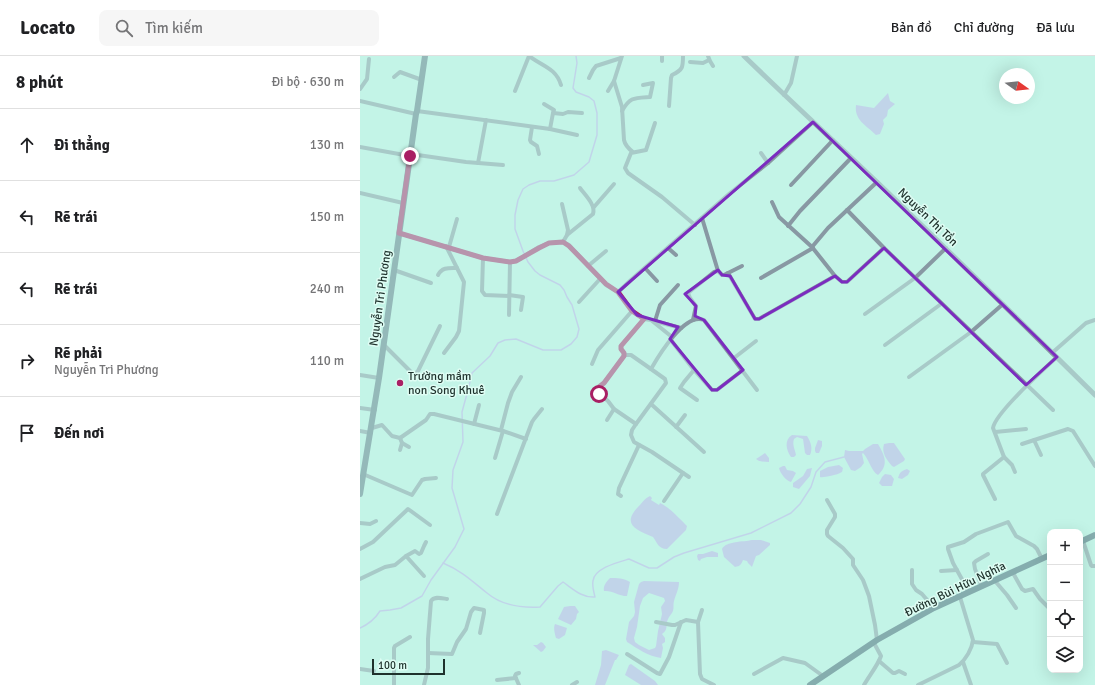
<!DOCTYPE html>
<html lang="vi">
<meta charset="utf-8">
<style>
body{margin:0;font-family:Signika,sans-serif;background:#f6f6f6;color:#202124}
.controls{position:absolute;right:12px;bottom:12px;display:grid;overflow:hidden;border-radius:8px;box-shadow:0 4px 16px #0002}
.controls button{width:36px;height:36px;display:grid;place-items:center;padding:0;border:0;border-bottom:1px solid #e0e0e0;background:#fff;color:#202124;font:20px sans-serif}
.compass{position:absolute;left:639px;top:12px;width:36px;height:36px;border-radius:50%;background:#fff;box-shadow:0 4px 16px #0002;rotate:105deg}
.scale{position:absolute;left:12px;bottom:10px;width:73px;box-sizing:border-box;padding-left:4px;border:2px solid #1e312c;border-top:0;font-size:11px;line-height:14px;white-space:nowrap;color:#1e312c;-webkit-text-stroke:3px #dffdf4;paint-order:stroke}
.stop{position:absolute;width:12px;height:12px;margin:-9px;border:3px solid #a91f64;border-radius:50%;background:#fff}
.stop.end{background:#a91f64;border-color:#fff;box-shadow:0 1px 4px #0008}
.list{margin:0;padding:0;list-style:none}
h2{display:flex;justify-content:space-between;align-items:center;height:52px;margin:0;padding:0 16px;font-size:17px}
h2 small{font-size:13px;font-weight:400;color:#757577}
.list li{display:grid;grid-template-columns:26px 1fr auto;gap:12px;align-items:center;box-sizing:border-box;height:72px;padding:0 16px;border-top:1px solid #e0e0e0}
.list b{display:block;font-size:15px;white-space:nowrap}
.list p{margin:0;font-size:13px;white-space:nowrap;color:#757577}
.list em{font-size:13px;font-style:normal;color:#757577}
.icon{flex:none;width:22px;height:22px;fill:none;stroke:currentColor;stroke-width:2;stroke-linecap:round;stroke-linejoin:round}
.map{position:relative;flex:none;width:735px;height:629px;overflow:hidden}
header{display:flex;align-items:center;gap:24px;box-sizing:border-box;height:56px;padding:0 20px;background:#fff;border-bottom:1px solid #e0e0e0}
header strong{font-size:19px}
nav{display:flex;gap:22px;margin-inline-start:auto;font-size:14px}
.search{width:280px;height:36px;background:#f6f6f6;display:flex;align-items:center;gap:10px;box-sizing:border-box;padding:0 14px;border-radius:8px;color:#757577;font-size:15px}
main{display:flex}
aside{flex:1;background:#fff}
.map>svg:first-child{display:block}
.water{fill:#bfaeec;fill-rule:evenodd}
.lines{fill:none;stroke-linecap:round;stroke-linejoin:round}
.stream{stroke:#bfaeec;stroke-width:1.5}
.minor{stroke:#8898a3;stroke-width:4}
.tertiary{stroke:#8898a3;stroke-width:5}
.secondary{stroke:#5b7281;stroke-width:6}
.primary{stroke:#3a5769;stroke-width:6}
.route{stroke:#a91f64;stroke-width:5}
.marked{fill:none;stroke:#7b2cbf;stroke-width:3;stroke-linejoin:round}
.poi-dot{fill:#a91f64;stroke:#dffdf4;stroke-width:1.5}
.labels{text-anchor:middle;stroke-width:3;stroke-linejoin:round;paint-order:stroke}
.street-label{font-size:12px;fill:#1e312c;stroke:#dffdf4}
.poi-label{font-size:12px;fill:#1e312c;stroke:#dffdf4;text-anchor:start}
</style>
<header>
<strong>Locato</strong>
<div class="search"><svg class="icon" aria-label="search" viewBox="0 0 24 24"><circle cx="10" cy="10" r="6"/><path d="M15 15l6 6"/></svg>Tìm kiếm</div>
<nav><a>Bản đồ</a><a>Chỉ đường</a><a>Đã lưu</a></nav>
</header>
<main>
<aside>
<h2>8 phút<small>Đi bộ · 630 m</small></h2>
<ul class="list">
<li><svg class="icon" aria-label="ahead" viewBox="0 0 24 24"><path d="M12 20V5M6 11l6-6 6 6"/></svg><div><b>Đi thẳng</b></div><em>130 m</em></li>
<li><svg class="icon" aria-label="left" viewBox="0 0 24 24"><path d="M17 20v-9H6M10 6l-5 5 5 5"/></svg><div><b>Rẽ trái</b></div><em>150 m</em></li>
<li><svg class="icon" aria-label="left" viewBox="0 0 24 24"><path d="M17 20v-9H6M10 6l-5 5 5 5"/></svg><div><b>Rẽ trái</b></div><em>240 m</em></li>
<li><svg class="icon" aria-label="right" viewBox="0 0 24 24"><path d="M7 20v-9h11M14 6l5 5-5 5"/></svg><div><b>Rẽ phải</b><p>Nguyễn Tri Phương</p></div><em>110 m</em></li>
<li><svg class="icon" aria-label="arrive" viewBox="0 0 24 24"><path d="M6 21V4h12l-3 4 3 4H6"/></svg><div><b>Đến nơi</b></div></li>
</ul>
</aside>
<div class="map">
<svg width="735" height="629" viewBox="0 0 735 629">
<rect width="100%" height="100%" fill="#c3f4e7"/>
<g class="water">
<path d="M528,37l2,8 5,3 -7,6 -1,6 -4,4 1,4 -4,10 -4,1c-10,-10 -22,-15 -20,-30l18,3z"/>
<path d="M432,379l15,1c4,6 6,13 3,19h-3l-2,-2 -2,-14 -6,-2 -3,2c-2,6 1,10 2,16l-2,2h-3c-5,-7 -7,-17 1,-22z"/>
<polygon points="458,384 462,385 462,390 459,397 456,397 455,395 455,392"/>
<path d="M529,387h5l11,16 -1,2 -10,6 -2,-1c-5,-6 -11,-13 -8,-22z"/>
<path d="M513,388h5c7,12 11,21 0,31 -7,-4 -9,-16 -15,-22l-1,1 2,9 -3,4 -6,4 -4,-1 -7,-13 1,-7 4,1h14l2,-2z"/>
<path d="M405,397l4,5v4c-5,0 -9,0 -13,-3z"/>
<path d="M479,409l4,3c-1,3 0,4 -3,5 -4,2 -17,5 -20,4v-6l8,-4z"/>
<path d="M423,410h2l2,4 6,1 3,2 -5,9c-5,-1 -11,-9 -12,-14z"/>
<polygon points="452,412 450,420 439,433 433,431 433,427 443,420 447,413"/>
<path d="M547,413l3,2 -2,4 -6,4 -4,-1c2,-6 3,-7 9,-9z"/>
<polygon points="525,418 531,419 534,423 532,430 522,430 519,427 522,421"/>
<path d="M290,440l2,2 -1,2 8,5 1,-2c9,4 20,16 27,23l-1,4 -19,19c-9,0 -10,-7 -14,-12 -16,-7 -32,-12 -15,-30 4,-4 7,-9 12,-11z"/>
<path d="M392,484h9l9,3v2l-11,10 -3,1 -4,11 -4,-4 -1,-2 -4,-1c-2,5 -3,6 -8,7l-11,-10 -2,-8c4,-8 21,-7 30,-9z"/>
<polygon points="352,495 358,497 358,501 347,501 341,503 340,505 338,504 337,500 338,498 343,498"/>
<path d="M250,522c7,0 14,0 20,4l-3,14c-9,0 -15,-6 -23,-5 -1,-5 2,-9 6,-13z"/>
<path d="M284,525l35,1c0,7 -3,12 -5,19 -1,3 0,7 -1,10 -1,3 -4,5 -5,8 -3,6 1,10 -6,15l3,4v4l-3,2 1,4 -2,10c-13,-2 -23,-9 -34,-16l-1,-3 3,-17 5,-6 1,-4 -1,-10 5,-18 2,-2zM289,537l15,5 1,3 -4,6 1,7 -4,17 -2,15 -1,2 -6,2 -10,-5 -4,-3 -1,-4 3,-11 3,-21 3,-8z"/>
<polygon points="210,550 215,550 219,556 217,558 216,563 211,569 198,563 204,551"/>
<path d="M195,568l12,4 -2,7 -6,4 -3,-1c-1,-4 -3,-10 -1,-14z"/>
<polygon points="181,586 183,587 186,591 183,595 181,596 173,589 177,589"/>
<polygon points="246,594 259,599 256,604 255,604 245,629 235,629 241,609 242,595"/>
<polygon points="271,608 295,625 298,629 281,629 265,619 269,609"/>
</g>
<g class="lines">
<g class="stream">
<path d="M83,507c19,8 29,18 44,30 14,12 35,15 53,14l18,-21 5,-4c10,7 19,16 32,15 -1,-4 -3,-11 -2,-16 1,-13 26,-19 36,-22l20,9h8l17,-11 10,-4 67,-20 40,-20 9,-9 11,-17 5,-15 9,-10 19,-5"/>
<path d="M0,572c9,-4 15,-9 20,-17l10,-1 11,-2 21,-12 9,-16 24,-33 9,-18 -12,-41 1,-18 10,-28 -1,-30 6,-22 4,-17 18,-17 8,-13 7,-3 11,-1 27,11h18l10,-6 6,-7 2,-8 -7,-24 -5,-8 -3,-7 -4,-5 -20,-10 -5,-4 -7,-9 -5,-11 -8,-22v-14l3,-15 5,-11 6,-4 11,-4h14l20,-6 15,-13 8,-27v-22l-3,-12 -5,-4 -13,-5 -3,-4 4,-25 -1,-7"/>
</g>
<g class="minor">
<path d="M169,0c13,10 27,12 32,29"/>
<polyline points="302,0 302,5"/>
<polyline points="348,0 350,5 353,10"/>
<polyline points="330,6 343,7 349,4"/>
<polyline points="34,21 40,16 62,24"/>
<polyline points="229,22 233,14 236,10 261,2"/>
<path d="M254,25l8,26 2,33c1,5 5,9 9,12"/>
<polyline points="0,33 7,23 9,3"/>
<polyline points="155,35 169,0"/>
<polyline points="248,35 254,25 262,0"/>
<polyline points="424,39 431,27 437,0"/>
<polyline points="0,45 56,58"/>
<polyline points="184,48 194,54 193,57"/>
<path d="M309,50l2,-28 1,-3c11,-5 11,-8 11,-19"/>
<polyline points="57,55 190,73 217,79"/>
<path d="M262,55c8,-14 12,-13 28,-14l3,-14 -10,2"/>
<polyline points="295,67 286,94 271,97 265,112 268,117 302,141 335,169"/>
<polyline points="172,71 170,84 171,86 177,90 179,98"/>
<polyline points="190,73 193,57 203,58 208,56 222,57"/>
<polyline points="0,91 50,100"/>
<polyline points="401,97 408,107"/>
<polyline points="51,98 106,106 143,109"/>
<polyline points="118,107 126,64"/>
<polyline points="431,129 473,84"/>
<polyline points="0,137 43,147"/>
<polyline points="412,146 419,161 452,191 475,220 482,226 487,226 524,192"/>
<polyline points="202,148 208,174 207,179 203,186"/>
<polyline points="234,151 254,128"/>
<polyline points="487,154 524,192 693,354"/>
<polyline points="342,162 358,215 362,219 364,219 368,217 395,263 399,263 475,220"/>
<polyline points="428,170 440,155 491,102"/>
<polyline points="39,177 123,202 150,206 156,205 179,191 189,187 203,186 209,189 246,229 258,236 272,255 284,263 291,264 312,281"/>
<path d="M207,179l26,-21c3,-9 -8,-19 -13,-26"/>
<polyline points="89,191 97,163"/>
<polyline points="452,191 468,172 517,126"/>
<polyline points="308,192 316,199"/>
<polyline points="123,202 122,235 125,239 149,240"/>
<polyline points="228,210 246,195"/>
<polyline points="285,212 297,225"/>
<polyline points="34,214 71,227"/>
<polyline points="368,217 382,210"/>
<path d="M78,219c4,-8 11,-7 19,-7"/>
<polyline points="401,222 453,192"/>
<polyline points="258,236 272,223 369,138 408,107 453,66"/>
<polyline points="149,239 163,241 161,254"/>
<polyline points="219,246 240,223"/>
<polyline points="505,258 555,222 586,192"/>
<polyline points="149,259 150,206"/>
<polyline points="333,264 336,250 330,242 328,237 354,216 358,215"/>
<polyline points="294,265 321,272"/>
<polyline points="295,265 300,249 318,229"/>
<polyline points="310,283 334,314 352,334 357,334 383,314"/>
<polyline points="24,289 52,317 55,318 58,315 80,270"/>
<polyline points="525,289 581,248"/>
<polyline points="84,297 96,281 99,275 104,226 86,190"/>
<polyline points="692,297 726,267 735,264"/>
<polyline points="264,299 271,299 291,313"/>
<polyline points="374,302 396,285"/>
<polyline points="232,308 238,294 272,255"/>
<polyline points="334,314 324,326 320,332 337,344"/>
<polyline points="0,319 19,322"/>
<polyline points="549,321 611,276 643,248"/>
<polyline points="291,348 344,396"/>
<polyline points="0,352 15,354"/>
<polyline points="247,364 254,353"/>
<polyline points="114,368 119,349"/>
<polyline points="276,368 254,353 248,345 235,334 244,327 264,300 264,297 261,293 261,290 284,263"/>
<polyline points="316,371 325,359"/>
<polyline points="12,372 22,369 32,380 40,382 66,364 70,358 74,358 143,375 166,383"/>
<polyline points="141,374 148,347 152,336 161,321"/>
<polyline points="0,375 11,377"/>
<polyline points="635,376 666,373"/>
<polyline points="40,382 42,387 40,394"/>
<polyline points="674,384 681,399"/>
<polyline points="42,387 49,391"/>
<polyline points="662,388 708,373 713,375 735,410"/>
<polyline points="644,401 652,409 655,416"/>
<polyline points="135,402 143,375"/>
<polyline points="3,418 52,439 62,424 65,423 76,422"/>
<path d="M329,421l-37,-25 -18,-10 -3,-7 1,-5 4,-6 30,-41 -1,-4 -14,-10c8,-14 34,-57 53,-49l53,70"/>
<polyline points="261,440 258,438 259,432 279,389"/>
<path d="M635,443l-12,-24v-1l21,-17 -11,-29c2,-15 51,-59 64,-71"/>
<polyline points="467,444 475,458 475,461 467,474 467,478 468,480 483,492 493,503 493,509 503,524 509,540 515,569 517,584"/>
<polyline points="304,445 323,417"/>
<polyline points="137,458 172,366 174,363 182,353"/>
<polyline points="0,467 10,468 16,465"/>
<polyline points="723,485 731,509 732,510 735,510"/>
<polyline points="0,493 13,486 48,453 70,469"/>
<polyline points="46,500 64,520"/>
<polyline points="552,514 552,528 556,534 562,538 574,552"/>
<polyline points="581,515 597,514"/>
<polyline points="653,517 662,533 665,535 673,533 680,543 690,553"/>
<polyline points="0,523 25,511 35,509 46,500 55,495 59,498 61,497 64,490 66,486"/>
<polyline points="635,525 647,539 656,552"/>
<polyline points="622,531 615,513 614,507 616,505 628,498"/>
<polyline points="609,536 593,507 588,493 588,491 604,486 616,478 648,466 656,480 674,490 677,493 682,503"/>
<polyline points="296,566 312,569 315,569 326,564 338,566 340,618 342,623 354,629"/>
<polyline points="338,566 342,554"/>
<polyline points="613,586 637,588 647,607"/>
<polyline points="68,597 92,598 97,586 106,573 111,556 114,552 124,554 124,557 120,577"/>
<polyline points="267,598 297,617 300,618 309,601 321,566"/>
<polyline points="519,605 533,617 535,617 539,615 545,618"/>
<polyline points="603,606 611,629"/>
<polyline points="0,613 14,615"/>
<polyline points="394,618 423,602 445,607 463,620"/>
<polyline points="137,624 156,622"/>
<polyline points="34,629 34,592 35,590 50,581"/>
<path d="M64,629l4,-17v-29l3,-38c3,-5 10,-3 16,-2"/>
<polyline points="159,629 155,620 156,618 159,617"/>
<polyline points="212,629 217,626"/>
<path d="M504,629c5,-9 14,-20 17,-29l-7,-13"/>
<path d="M558,629l41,-20c7,-6 13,-16 14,-25l-13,-43"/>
</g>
<path class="tertiary" d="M384,0c44,43 90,85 134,127 73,70 145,141 217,212"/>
<polyline class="secondary" points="0,438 19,322 56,58 57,55 65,0"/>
<g class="primary">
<polyline points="720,486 735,479"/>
<polyline points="450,629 517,584 574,552 690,499"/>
</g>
</g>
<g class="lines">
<polyline class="route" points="50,100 39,177 123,202 150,206 156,205 179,192 189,187 203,186 209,190 246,228 258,236 272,255 284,263 261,290 261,293 264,297 264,300 244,327 235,334 239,338"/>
</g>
<path d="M0 0H735V629H0ZM453,66l244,235 -31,28 -142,-137 -37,34h-5l-7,-6 -76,43h-4l-25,-43 -8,-1 -4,-5 -33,24 11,12 -1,10 9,4 39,50 -26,20h-5l-42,-51 8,-12 -41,-12 -19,-23z" fill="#c3f4e7" fill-opacity=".55" fill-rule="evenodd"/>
<path class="marked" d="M453,66l244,235 -31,28 -142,-137 -37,34h-5l-7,-6 -76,43h-4l-25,-43 -8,-1 -4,-5 -33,24 11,12 -1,10 9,4 39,50 -26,20h-5l-42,-51 8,-12 -41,-12 -19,-23z"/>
<circle class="poi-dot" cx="40" cy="327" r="4"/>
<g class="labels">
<g class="street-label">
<text transform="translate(568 161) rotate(44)" y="4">Nguyễn Thị Tồn</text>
<text transform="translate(20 242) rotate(-82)" y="4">Nguyễn Tri Phương</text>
<text transform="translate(595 533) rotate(-26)" y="4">Đường Bùi Hữu Nghĩa</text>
</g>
<g class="poi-label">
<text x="48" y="324">Trường mầm<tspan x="48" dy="14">non Song Khuê</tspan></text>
</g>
</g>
</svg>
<div class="controls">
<button>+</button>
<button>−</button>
<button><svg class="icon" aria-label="locate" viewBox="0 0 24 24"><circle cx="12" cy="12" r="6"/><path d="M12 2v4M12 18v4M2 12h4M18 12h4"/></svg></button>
<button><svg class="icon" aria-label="layers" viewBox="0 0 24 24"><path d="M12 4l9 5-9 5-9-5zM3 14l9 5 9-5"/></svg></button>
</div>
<svg class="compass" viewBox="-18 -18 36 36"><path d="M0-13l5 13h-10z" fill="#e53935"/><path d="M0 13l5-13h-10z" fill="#757577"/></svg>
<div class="scale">100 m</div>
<div class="stop" style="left:239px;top:338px"></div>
<div class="stop end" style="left:50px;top:100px"></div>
</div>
</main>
